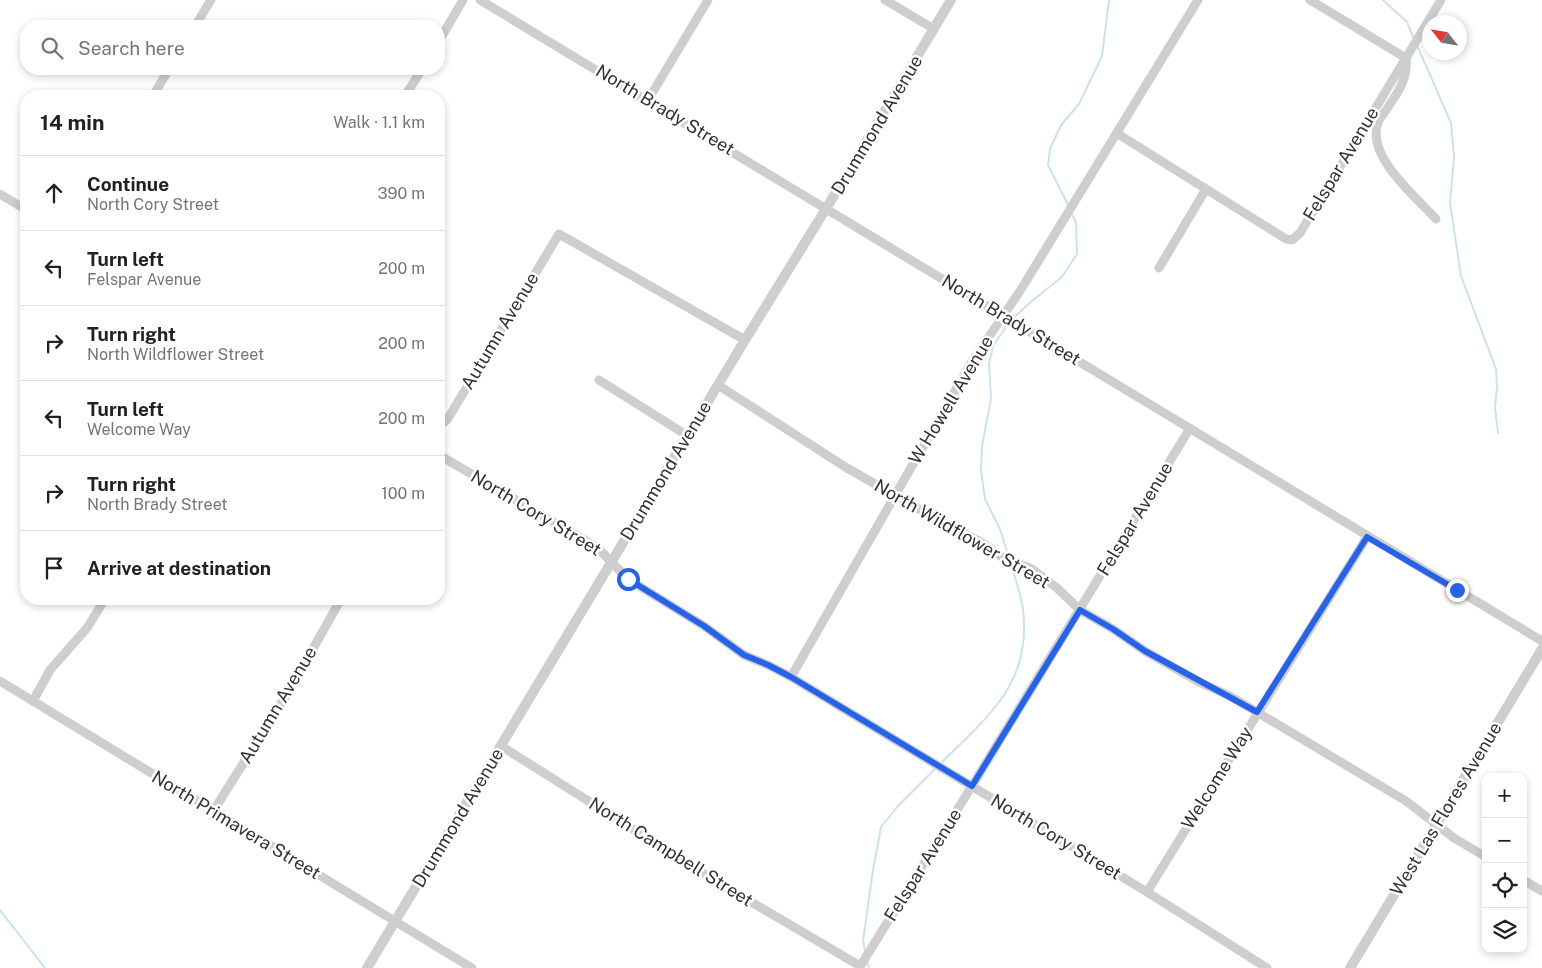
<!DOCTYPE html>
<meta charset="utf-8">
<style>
body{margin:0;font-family:"Public Sans",sans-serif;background:#f6f6f6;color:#202124}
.controls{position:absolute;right:15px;bottom:15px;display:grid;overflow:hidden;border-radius:10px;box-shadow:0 2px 8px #0003}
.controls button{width:45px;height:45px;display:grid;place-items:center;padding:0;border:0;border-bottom:1px solid #e0e0e0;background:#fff;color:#202124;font:25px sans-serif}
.compass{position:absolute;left:1422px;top:15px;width:45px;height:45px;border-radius:50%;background:#fff;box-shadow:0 2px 8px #0003;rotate:301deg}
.stop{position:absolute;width:15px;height:15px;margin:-11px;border:4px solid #2563eb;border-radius:50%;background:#fff}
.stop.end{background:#2563eb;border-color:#fff;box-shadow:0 1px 5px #0008}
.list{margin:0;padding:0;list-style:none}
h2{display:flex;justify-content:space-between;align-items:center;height:65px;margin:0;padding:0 20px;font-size:21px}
h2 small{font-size:16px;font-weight:400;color:#757577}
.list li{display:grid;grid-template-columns:32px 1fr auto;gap:15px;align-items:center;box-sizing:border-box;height:75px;padding:0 20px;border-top:1px solid #e0e0e0}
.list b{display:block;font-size:19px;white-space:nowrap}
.list p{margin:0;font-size:16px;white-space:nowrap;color:#757577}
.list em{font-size:16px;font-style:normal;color:#757577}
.icon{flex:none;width:28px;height:28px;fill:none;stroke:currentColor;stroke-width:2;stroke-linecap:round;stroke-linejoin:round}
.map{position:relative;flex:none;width:1542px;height:968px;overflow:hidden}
.search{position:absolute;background:#fff;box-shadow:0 2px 8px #0003;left:20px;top:20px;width:425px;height:55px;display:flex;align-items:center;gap:12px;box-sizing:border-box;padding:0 18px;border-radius:20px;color:#757577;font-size:19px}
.panel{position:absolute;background:#fff;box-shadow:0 2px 8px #0003;left:20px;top:90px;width:425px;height:515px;border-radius:20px}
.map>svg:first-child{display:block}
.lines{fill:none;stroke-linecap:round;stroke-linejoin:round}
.stream{stroke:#cae3ef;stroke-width:2}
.minor{stroke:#cecece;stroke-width:9}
.tertiary{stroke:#cecece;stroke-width:10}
.route{stroke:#2563eb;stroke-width:6}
.labels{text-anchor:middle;stroke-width:5;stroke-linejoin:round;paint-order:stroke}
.street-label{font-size:18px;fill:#313131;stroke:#fff}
</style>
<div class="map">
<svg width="1542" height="968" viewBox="0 0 1542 968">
<rect width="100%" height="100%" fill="#fff"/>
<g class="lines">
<g class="stream">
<polyline points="1383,0 1407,22 1414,39"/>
<polyline points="1417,45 1451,123 1454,157 1450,203 1461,276 1496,369 1497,386 1495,408 1498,433"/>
<polyline points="1069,207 1048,165 1050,149 1061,125 1079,104 1102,56 1109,0"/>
<polyline points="1013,318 1033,300 1062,277 1077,254 1076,223 1072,214"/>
<polyline points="1008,555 1000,529 985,499 981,471 982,446 991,398 989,364 993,346 1008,324"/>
<path d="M940,764c48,-48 92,-80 83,-155 -2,-15 -8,-30 -12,-45"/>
<polyline points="0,910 45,968"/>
<polyline points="865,951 863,941 873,870 881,827 897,807 935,769"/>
<polyline points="867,961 869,968"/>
</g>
<g class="minor">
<path d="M480,0c356,211 706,430 1062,641"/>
<polyline points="885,0 934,29"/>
<path d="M1310,0l96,58c2,18 -6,32 -16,46 -3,6 -8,11 -11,16 -16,34 37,77 57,99"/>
<polyline points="195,26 211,0"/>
<polyline points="439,41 463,0"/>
<polyline points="153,96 169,69"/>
<polyline points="405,96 422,69"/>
<polyline points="648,100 708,0"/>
<polyline points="1118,134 1286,239 1292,240 1300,233 1441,0"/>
<polyline points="0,194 26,210"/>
<polyline points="1159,268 1206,189"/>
<polyline points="599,380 688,436"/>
<polyline points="718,385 847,468 938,520 981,542 1002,557 1032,569 1057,588 1080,610 1113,629 1145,651 1201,683 1230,696 1406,801 1454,838 1486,857"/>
<polyline points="439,426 447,420 559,234 745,340"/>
<polyline points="439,455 598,548 628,579 704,626 744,655 768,665 791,677 1147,892 1267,968"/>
<polyline points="791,677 971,363 1020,291 1198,0"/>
<polyline points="0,681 472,968"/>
<polyline points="33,701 50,670 87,628 105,599"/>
<polyline points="501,746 714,880 860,966"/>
<polyline points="214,810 293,684 341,599"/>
<polyline points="1523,880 1542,891"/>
<polyline points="1147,892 1367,537"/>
<polyline points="859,968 972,786 1190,428"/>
</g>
<g class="tertiary">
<polyline points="367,968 745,340 827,207 951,0"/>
<polyline points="1350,968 1542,649"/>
</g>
</g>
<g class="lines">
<polyline class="route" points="628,579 704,626 744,655 768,665 791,677 972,786 1080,610 1113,629 1145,651 1257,712 1367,537 1457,590"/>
</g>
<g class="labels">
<g class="street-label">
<text transform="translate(665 110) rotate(31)" y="6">North Brady Street</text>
<text transform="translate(877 125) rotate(-59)" y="6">Drummond Avenue</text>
<text transform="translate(1341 164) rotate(-59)" y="6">Felspar Avenue</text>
<text transform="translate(1011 320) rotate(31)" y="6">North Brady Street</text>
<text transform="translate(500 331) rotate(-59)" y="6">Autumn Avenue</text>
<text transform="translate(951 400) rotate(-59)" y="6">W Howell Avenue</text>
<text transform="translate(666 471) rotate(-59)" y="6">Drummond Avenue</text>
<text transform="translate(536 513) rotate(31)" y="6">North Cory Street</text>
<text transform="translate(1135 519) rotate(-59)" y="6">Felspar Avenue</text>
<text transform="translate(962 534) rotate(30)" y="6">North Wildflower Street</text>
<text transform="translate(278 705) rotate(-59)" y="6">Autumn Avenue</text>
<text transform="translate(1217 778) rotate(-58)" y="6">Welcome Way</text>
<text transform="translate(1446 809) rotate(-59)" y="6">West Las Flores Avenue</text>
<text transform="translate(458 818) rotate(-59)" y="6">Drummond Avenue</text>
<text transform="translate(236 825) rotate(31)" y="6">North Primavera Street</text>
<text transform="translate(1056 837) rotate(31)" y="6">North Cory Street</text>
<text transform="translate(671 852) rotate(32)" y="6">North Campbell Street</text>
<text transform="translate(923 865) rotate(-58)" y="6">Felspar Avenue</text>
</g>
</g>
</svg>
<div class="controls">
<button>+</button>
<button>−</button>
<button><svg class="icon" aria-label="locate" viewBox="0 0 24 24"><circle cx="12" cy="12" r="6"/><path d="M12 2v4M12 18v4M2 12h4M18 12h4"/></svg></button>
<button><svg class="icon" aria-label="layers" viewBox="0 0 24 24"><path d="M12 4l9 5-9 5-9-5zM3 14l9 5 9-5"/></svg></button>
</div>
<svg class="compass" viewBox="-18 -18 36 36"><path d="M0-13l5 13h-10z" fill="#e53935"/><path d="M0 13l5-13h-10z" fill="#757577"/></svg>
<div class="stop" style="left:628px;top:579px"></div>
<div class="stop end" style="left:1457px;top:590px"></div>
<div class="search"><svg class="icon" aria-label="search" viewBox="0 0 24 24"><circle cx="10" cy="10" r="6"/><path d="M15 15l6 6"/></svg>Search here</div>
<section class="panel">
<h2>14 min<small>Walk · 1.1 km</small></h2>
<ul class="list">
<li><svg class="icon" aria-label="ahead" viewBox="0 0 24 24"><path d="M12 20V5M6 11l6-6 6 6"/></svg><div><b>Continue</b><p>North Cory Street</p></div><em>390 m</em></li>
<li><svg class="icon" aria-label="left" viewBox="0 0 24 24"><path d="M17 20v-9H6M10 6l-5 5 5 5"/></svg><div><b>Turn left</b><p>Felspar Avenue</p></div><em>200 m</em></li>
<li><svg class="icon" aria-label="right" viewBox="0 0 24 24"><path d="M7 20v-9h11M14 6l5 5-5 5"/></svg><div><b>Turn right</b><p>North Wildflower Street</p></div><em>200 m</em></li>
<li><svg class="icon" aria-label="left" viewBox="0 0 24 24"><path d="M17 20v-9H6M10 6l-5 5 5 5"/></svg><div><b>Turn left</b><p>Welcome Way</p></div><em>200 m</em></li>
<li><svg class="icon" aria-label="right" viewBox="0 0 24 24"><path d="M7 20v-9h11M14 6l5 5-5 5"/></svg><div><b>Turn right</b><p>North Brady Street</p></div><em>100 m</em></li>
<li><svg class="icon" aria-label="arrive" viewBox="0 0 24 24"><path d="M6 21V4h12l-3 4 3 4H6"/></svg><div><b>Arrive at destination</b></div></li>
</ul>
</section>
</div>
